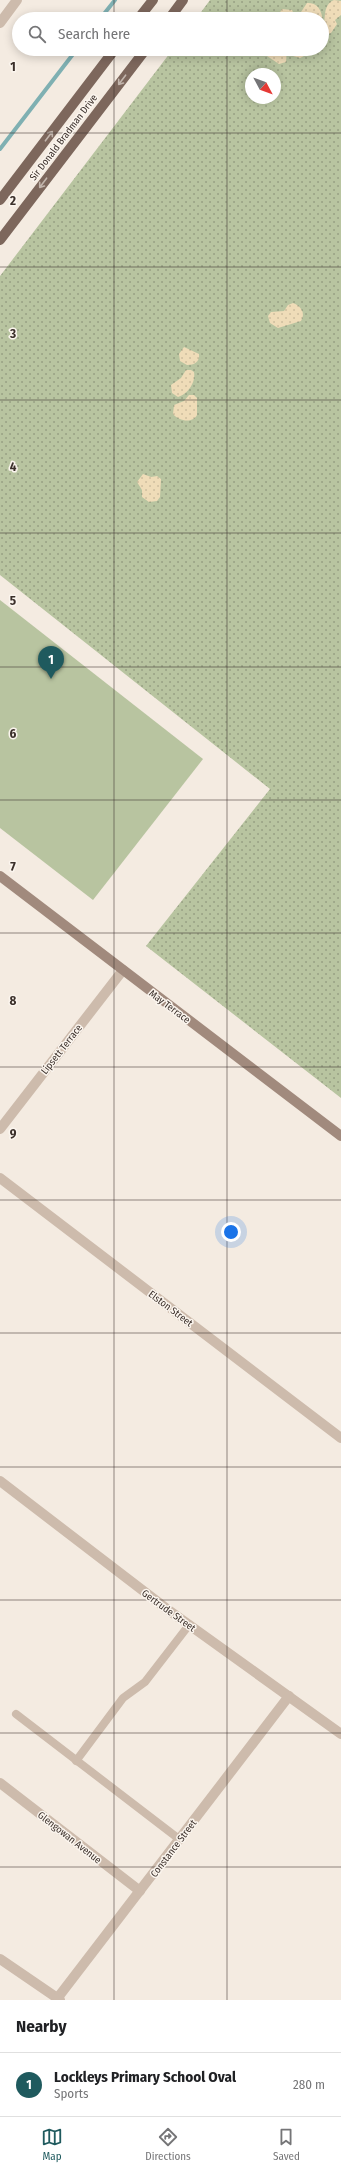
<!DOCTYPE html>
<style>
body{margin:0;font-family:"Fira Sans Condensed",sans-serif;background:#f2f2f2;color:#202124}
.compass{position:absolute;left:245px;top:68px;width:36px;height:36px;border-radius:50%;background:#fff;box-shadow:0 2px 10px #0003;rotate:131deg}
.you{position:absolute;left:231px;top:1232px;width:14px;height:14px;margin:-10px;border:3px solid #fff;border-radius:50%;background:#1a73e8;box-shadow:0 0 0 6px #1a73e833}
.badge{display:grid;place-items:center;width:26px;height:26px;border-radius:50%;background:#1f5a5e;color:#fff;font-size:13px;font-weight:700}
.pin{position:absolute;translate:-50% -33px;filter:drop-shadow(0 1px 2px #0008)}
.pin::after{content:'';position:absolute;top:21px;width:14px;height:12px;background:inherit;clip-path:polygon(0 0,100% 0,50% 100%)}
.list{margin:0;padding:0;list-style:none}
h2{display:flex;justify-content:space-between;align-items:center;height:52px;margin:0;padding:0 16px;font-size:17px}
h2 small{font-size:13px;font-weight:400;color:#757577}
.list li{display:grid;grid-template-columns:26px 1fr auto;gap:12px;align-items:center;box-sizing:border-box;height:64px;padding:0 16px;border-top:1px solid #e0e0e0}
.list b{display:block;font-size:15px;white-space:nowrap}
.list p{margin:0;font-size:13px;white-space:nowrap;color:#757577}
.list em{font-size:13px;font-style:normal;color:#757577}
.icon{flex:none;width:22px;height:22px;fill:none;stroke:currentColor;stroke-width:2;stroke-linecap:round;stroke-linejoin:round}
.map{position:relative;flex:none;width:341px;height:2000px;overflow:hidden}
.search{position:absolute;background:#fff;box-shadow:0 2px 10px #0003;left:12px;right:12px;top:12px;height:44px;display:flex;align-items:center;gap:10px;box-sizing:border-box;padding:0 14px;border-radius:22px;color:#757577;font-size:15px}
.sheet{height:116px;background:#fff}
nav{display:flex;justify-content:space-around;align-items:center;box-sizing:border-box;height:56px;border-top:1px solid #e0e0e0;background:#fff;font-size:11px;color:#757577}
nav a{display:grid;justify-items:center;gap:2px}
nav .on{color:#1f5a5e}
.map>svg:first-child{display:block}
.grass{fill:url(#grass-dots);fill-rule:evenodd}
.sand{fill:url(#sand-dots)}
.park{fill:#b8c4a0}
.lines{fill:none;stroke-linecap:round;stroke-linejoin:round}
.stream{stroke:#7fb0b2;stroke-width:4}
.lane{stroke:#cdbbac;stroke-width:8}
.street{stroke:#cdbbac;stroke-width:10}
.secondary{stroke:#a18a7d;stroke-width:10}
.primary{stroke:#7d675c;stroke-width:10}
.oneway{stroke:#c2b5ac}
.grid{fill:none;stroke:#3b302b;stroke-width:1;stroke-opacity:0.55}
.labels{text-anchor:middle;stroke-width:3;stroke-linejoin:round;paint-order:stroke}
.street-label{font-size:10px;fill:#3b302b;stroke:#fbf5ee}
.grid-label{font-size:13px;text-anchor:middle;font-weight:bold;fill:#3b302b;stroke:#fbf5ee;stroke-width:3;stroke-linejoin:round;paint-order:stroke}
</style>
<div class="map">
<svg width="341" height="2000" viewBox="0 0 341 2000">
<defs>
<pattern id="grass-dots" width="8" height="8" patternUnits="userSpaceOnUse"><rect width="8" height="8" fill="#b8c4a0"/><path d="M2 2h.1M6 6h.1" fill="none" stroke="#97a083" stroke-width="1.8" stroke-linecap="round"/></pattern>
<pattern id="sand-dots" width="8" height="8" patternUnits="userSpaceOnUse"><rect width="8" height="8" fill="#efdcb8"/><path d="M2 2h.1M6 6h.1" fill="none" stroke="#cebd9e" stroke-width="1.8" stroke-linecap="round"/></pattern>
</defs>
<rect width="100%" height="100%" fill="#f4ebe1"/>
<path class="grass" d="M210,0h131v1098l-195,-152 124,-157 -270,-214v-299l173,-227h149v-30h-126zM251,74h24v24h-24z"/>
<g class="sand">
<path d="M334,0l7,1v14l-6,5 2,4 -6,9 -5,2 -3,-5c3,-10 -1,-25 11,-30z"/>
<path d="M307,3c15,-1 17,16 15,27v-11l-22,-1 1,-6z"/>
<polygon points="282,9 292,10 296,19 276,19"/>
<polygon points="267,49 287,49 286,62 279,64 267,56"/>
<polygon points="290,49 309,49 306,55 300,58 293,56"/>
<path d="M293,303c8,3 13,10 8,18l-23,7 -8,-5 -2,-7 3,-4 13,-1 4,-6z"/>
<path d="M184,347l15,7c1,8 -5,11 -12,11l-7,-4 -1,-7z"/>
<path d="M186,370h5l3,2c2,10 -6,22 -16,25l-6,-4 -1,-8 10,-7z"/>
<path d="M189,395h5l3,3v17c-5,9 -18,6 -24,-1l1,-9 10,-4z"/>
<polygon points="143,474 151,477 157,476 161,479 160,497 157,501 149,502 142,497 142,490 137,482"/>
</g>
<polygon class="park" points="0,600 203,759 93,900 0,828"/>
<g class="lines">
<g class="stream">
<polyline points="100,19 115,0"/>
<polyline points="0,149 77,49"/>
</g>
<g class="lane">
<polyline points="16,1714 179,1839"/>
<polyline points="76,1761 123,1698 145,1682 189,1625"/>
</g>
<g class="street">
<polyline points="0,23 17,0"/>
<polyline points="0,1129 123,970"/>
<polyline points="0,1178 341,1438"/>
<polyline points="0,1481 167,1609 341,1734"/>
<polyline points="0,1783 140,1891"/>
<polyline points="0,1959 60,2000"/>
<polyline points="56,2000 289,1696"/>
</g>
<polyline class="secondary" points="0,876 341,1136"/>
<g class="primary">
<polyline points="138,19 153,0"/>
<polyline points="169,19 183,0"/>
<polyline points="0,200 115,49"/>
<polyline points="0,240 146,49"/>
</g>
</g>
<defs><path id="oneway-shaft" d="M-6 0H5M1.5-3L5.5 0L1.5 3" fill="none" stroke-width="1.6" stroke-linecap="round" stroke-linejoin="round"/></defs>
<g class="oneway">
<use href="#oneway-shaft" transform="translate(122 80) rotate(127)"/>
<use href="#oneway-shaft" transform="translate(49 136) rotate(-53)"/>
<use href="#oneway-shaft" transform="translate(43 183) rotate(127)"/>
</g>
<path class="grid" d="M114,0v19M227,0v19M114,49v1951M227,49v1951M0,133h341M0,267h341M0,400h341M0,533h341M0,667h341M0,800h341M0,933h341M0,1067h341M0,1200h341M0,1333h341M0,1467h341M0,1600h341M0,1733h341M0,1867h341"/>
<g class="labels">
<g class="street-label">
<text transform="translate(63 137) rotate(-53)" y="4">Sir Donald Bradman Drive</text>
<text transform="translate(170 1006) rotate(37)" y="4">May Terrace</text>
<text transform="translate(61 1049) rotate(-52)" y="4">Lipsett Terrace</text>
<text transform="translate(171 1308) rotate(37)" y="4">Elston Street</text>
<text transform="translate(169 1610) rotate(36)" y="4">Gertrude Street</text>
<text transform="translate(70 1837) rotate(38)" y="4">Glengowan Avenue</text>
<text transform="translate(173 1848) rotate(-53)" y="4">Constance Street</text>
</g>
</g>
<g class="grid-label">
<text x="13" y="71">1</text>
<text x="13" y="205">2</text>
<text x="13" y="338">3</text>
<text x="13" y="471">4</text>
<text x="13" y="605">5</text>
<text x="13" y="738">6</text>
<text x="13" y="871">7</text>
<text x="13" y="1005">8</text>
<text x="13" y="1138">9</text>
</g>
</svg>
<svg class="compass" viewBox="-18 -18 36 36"><path d="M0-13l5 13h-10z" fill="#e53935"/><path d="M0 13l5-13h-10z" fill="#757577"/></svg>
<div class="you"></div>
<div class="pin badge" style="left:51px;top:679px">1</div>
<div class="search"><svg class="icon" aria-label="search" viewBox="0 0 24 24"><circle cx="10" cy="10" r="6"/><path d="M15 15l6 6"/></svg>Search here</div>
</div>
<section class="sheet">
<h2>Nearby<small></small></h2>
<ul class="list">
<li><span class="badge">1</span><div><b>Lockleys Primary School Oval</b><p>Sports</p></div><em>280 m</em></li>
</ul>
</section>
<nav>
<a class="on"><svg class="icon" aria-label="map" viewBox="0 0 24 24"><path d="M3 6l6-2 6 2 6-2v14l-6 2-6-2-6 2zM9 4v14M15 6v14"/></svg>Map</a>
<a><svg class="icon" aria-label="directions" viewBox="0 0 24 24"><path d="M12 3l9 9-9 9-9-9zM9 14v-3h6M13 9l2 2-2 2"/></svg>Directions</a>
<a><svg class="icon" aria-label="saved" viewBox="0 0 24 24"><path d="M7 4h10v16l-5-4-5 4z"/></svg>Saved</a>
</nav>
